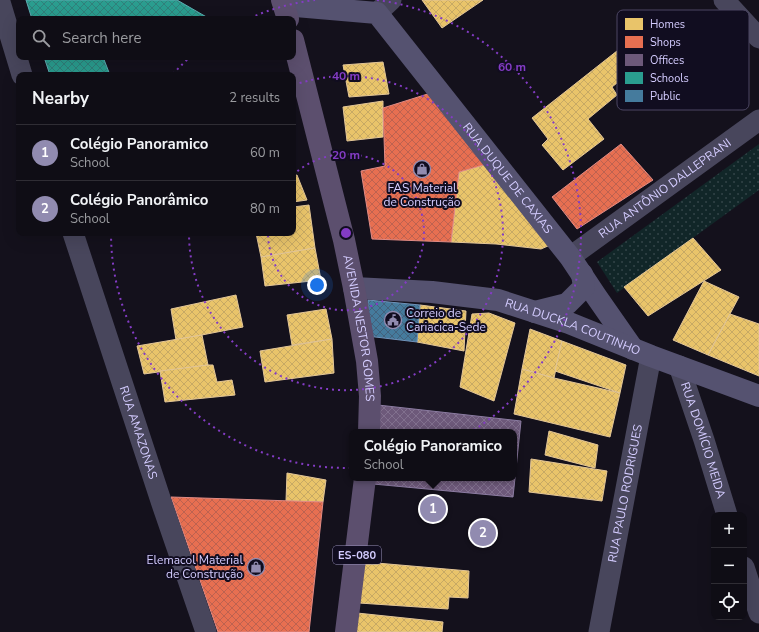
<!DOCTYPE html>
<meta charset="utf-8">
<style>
body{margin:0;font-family:"Nunito Sans",sans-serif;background:#1d1b22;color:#f1f3f6}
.controls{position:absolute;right:12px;bottom:12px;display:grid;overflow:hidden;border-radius:8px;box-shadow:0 4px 16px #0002}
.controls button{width:36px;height:36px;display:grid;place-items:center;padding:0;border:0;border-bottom:1px solid #2f2d34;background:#0f0d15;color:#f1f3f6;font:20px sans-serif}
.you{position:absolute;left:317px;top:285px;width:14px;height:14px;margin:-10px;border:3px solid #fff;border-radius:50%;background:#1a73e8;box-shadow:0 0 0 6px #1a73e833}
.badge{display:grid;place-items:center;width:26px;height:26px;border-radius:50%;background:#918bb0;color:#fff;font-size:13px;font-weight:700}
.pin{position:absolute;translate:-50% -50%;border:2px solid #fff;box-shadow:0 1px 4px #0006}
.popup{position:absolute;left:349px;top:429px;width:168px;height:52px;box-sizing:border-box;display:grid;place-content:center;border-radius:8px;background:#0f0d15;filter:drop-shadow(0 1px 3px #0005);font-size:13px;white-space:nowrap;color:#9b9ca0}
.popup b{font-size:15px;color:#f1f3f6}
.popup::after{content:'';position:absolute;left:50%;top:100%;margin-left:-8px;border:8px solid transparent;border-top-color:#0f0d15}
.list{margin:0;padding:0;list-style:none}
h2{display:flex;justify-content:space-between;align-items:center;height:52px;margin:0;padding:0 16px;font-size:17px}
h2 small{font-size:13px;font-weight:400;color:#9b9ca0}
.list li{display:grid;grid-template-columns:26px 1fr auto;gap:12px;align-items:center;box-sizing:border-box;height:56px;padding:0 16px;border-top:1px solid #2f2d34}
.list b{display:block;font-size:15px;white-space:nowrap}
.list p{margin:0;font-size:13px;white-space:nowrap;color:#9b9ca0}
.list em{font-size:13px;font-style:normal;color:#9b9ca0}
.icon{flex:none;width:22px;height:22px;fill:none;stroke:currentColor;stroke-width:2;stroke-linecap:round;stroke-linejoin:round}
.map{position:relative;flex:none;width:759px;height:632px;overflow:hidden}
.search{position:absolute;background:#0f0d15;box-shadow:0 4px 16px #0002;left:16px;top:16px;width:280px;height:44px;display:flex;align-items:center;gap:10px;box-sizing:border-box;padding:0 14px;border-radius:8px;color:#9b9ca0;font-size:15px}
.panel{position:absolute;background:#0f0d15;box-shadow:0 4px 16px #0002;left:16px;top:72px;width:280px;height:164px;border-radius:8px}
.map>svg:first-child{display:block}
.grass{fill:url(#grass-dots)}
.homes{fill:url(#homes-cross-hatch);stroke:#e3c697}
.shops{fill:url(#shops-cross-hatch);stroke:#e18b85}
.offices{fill:url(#offices-cross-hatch);stroke:#8c7ca2}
.schools{fill:url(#schools-cross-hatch);stroke:#5dabb1}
.public{fill:url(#public-cross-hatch);stroke:#7093ba}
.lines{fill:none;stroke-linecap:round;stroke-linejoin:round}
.street{stroke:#48465c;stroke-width:21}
.secondary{stroke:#555270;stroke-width:22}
.primary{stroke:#5c4f6e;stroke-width:22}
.ring{fill:none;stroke:#843cc5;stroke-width:2;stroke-dasharray:2 4}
.labels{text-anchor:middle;stroke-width:4;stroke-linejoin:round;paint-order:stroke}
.shield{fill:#110d20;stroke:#9a93bc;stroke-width:1}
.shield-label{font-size:11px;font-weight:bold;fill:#d4ccff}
.street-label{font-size:12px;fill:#d4ccff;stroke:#110d20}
.poi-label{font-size:12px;fill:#d4ccff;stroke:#110d20}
.key{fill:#110d20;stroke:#4c4663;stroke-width:1}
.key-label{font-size:11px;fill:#d4ccff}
.centre{fill:#843cc5;stroke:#110d20;stroke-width:2}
.ring-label{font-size:12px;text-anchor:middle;font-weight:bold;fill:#843cc5;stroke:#110d20;stroke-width:4;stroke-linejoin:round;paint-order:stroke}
</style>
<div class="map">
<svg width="759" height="632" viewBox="0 0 759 632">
<defs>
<pattern id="grass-dots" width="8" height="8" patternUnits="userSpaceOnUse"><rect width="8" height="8" fill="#112628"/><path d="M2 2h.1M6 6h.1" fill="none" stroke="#334448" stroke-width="1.8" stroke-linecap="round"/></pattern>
<pattern id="homes-cross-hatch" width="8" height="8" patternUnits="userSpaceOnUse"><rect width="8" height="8" fill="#e9c46a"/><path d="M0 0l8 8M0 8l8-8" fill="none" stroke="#c7a964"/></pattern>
<pattern id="shops-cross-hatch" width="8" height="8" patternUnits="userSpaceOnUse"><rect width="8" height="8" fill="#e76f51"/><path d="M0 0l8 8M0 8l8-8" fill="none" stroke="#bd6250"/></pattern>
<pattern id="offices-cross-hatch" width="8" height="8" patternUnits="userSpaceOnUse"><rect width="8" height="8" fill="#6d597a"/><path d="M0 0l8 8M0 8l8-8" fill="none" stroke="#81708e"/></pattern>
<pattern id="schools-cross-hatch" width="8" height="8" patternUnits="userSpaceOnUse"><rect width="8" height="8" fill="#2a9d8f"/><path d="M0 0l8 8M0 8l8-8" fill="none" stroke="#31807b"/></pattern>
<pattern id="public-cross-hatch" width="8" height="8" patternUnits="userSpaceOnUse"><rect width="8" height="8" fill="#457b9d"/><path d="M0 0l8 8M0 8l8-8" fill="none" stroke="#43627d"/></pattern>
</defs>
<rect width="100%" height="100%" fill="#14111c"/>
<polygon class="grass" points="759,144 759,190 617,293 597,262"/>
<g class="homes">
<polygon points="422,0 483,0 442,28"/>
<polygon points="622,47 638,66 612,87 617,95 588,119 604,139 563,170 542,145 548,139 532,118"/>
<polygon points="383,62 389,94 349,97 343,65"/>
<polygon points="383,101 383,137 347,141 343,107"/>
<polygon points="494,162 557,242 541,249 496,244 451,242 459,172"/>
<polygon points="297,175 307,200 293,202 293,176"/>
<polygon points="309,205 315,248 261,257 256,233 293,233 293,207"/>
<polygon points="693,238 721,270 648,316 624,287"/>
<polygon points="315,248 321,280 265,286 261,257"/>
<polygon points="704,281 739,297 708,355 673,340"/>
<polygon points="236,295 243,327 176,340 171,309"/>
<polygon points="420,305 466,311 464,351 417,342"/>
<polygon points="326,309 332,339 292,345 287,315"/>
<polygon points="489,313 515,323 494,401 460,387 472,314"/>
<polygon points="730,314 759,324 759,376 708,355"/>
<polygon points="530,329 562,341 554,378 522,369"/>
<polygon points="202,335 208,365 144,374 137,346"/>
<polygon points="332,339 334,373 265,382 260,351"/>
<polygon points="562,341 626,365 620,393 555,371"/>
<polygon points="208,365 213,365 217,382 232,380 235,395 165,402 160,371"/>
<polygon points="522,369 554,378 620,393 610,437 514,414"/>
<polygon points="549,431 598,445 595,468 545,455"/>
<polygon points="531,459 607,471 602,501 529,492"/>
<polygon points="287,473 326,480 323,502 286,501"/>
<polygon points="365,562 469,571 468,598 449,597 448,609 359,603"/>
<polygon points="357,613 443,622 442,632 355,632"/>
</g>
<g class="shops">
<polygon points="434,92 494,162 459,172 451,242 372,239 361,171 385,166 383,108"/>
<polygon points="621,144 653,180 577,229 552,197"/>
<polygon points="171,497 323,502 309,632 218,632"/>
</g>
<polygon class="offices" points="378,405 521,421 513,497 373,484 373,478 514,478 514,432 376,432"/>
<g class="schools">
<polygon points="26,0 177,0 210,19 32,19"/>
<polygon points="44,57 103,57 110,75 50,75"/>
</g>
<polygon class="public" points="368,300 420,305 417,342 367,336"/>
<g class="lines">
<g class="street">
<polyline points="724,0 759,38"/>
<polyline points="0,2 22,75"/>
<polyline points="377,13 391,0"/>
<path id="s1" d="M73,233l89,271 44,128"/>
<path id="s2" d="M570,257l189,-137"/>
<path id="s3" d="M679,366l25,74 23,75"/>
<polyline points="744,567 759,613"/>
<path id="s4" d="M599,632l52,-276"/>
</g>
<g class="secondary">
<path id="s5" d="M284,5l93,8 193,244 26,39 37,53"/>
<path id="s6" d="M354,288l78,4 66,8 71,23 82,33 108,40"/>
<polyline points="535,312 567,304 584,287 582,274"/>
</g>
<g class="primary">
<polyline points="282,0 288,19"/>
<path id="s7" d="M293,40l51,200 10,48 13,73 3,35 -1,36"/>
<polyline points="346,632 365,478"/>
</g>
</g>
<g class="ring">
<path d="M293 175A78 78 0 1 1 268 234"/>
<path d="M294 85A157 157 0 1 1 189 233"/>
<path d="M173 74A235 235 0 0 1 189 58M250 18A235 235 0 0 1 315 0M377 0A235 235 0 1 1 111 233"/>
</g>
<defs>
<g id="shop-ring" transform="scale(0.9)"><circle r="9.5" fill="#110d20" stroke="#918bb0" stroke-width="1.5"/><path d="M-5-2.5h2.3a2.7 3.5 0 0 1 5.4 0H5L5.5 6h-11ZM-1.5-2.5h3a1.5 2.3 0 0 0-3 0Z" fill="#918bb0"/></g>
<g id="civic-ring" transform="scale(0.9)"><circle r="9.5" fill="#110d20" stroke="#918bb0" stroke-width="1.5"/><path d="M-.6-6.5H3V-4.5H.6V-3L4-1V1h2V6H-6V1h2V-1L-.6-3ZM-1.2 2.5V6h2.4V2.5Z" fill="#918bb0"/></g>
</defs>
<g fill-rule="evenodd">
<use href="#shop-ring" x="422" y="169"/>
<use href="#civic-ring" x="393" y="320"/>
<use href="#shop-ring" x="256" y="567"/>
</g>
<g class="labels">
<rect class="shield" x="333" y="546" width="48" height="18" rx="3"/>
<g class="shield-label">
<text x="357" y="559">ES-080</text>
</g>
<g class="street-label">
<text dy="4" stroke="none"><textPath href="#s5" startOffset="304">RUA DUQUE DE CAXIAS</textPath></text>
<text dy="4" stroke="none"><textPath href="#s2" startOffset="117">RUA ANTÔNIO DALLEPRANI</textPath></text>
<text dy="4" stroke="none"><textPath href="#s6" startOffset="224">RUA DUCKLA COUTINHO</textPath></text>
<text dy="4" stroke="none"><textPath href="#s7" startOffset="296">AVENIDA NESTOR GOMES</textPath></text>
<text dy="4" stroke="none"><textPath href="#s1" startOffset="210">RUA AMAZONAS</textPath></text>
<text dy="4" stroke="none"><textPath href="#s3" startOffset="78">RUA DOMÍCIO MEIDA</textPath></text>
<text dy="4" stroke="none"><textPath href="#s4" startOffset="141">RUA PAULO RODRIGUES</textPath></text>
</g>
<g class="poi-label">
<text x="422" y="192">FAS Material<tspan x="422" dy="14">de Construção</tspan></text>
<text x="406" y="317" text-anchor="start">Correio de<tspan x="406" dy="14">Cariacica-Sede</tspan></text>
<text x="243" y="564" text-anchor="end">Elemacol Material<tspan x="243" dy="14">de Construção</tspan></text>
</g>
</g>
<rect x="617" y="10" width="132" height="100" rx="6" class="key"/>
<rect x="625" y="18" width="18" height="12" fill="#e9c46a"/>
<rect x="625" y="36" width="18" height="12" fill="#e76f51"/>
<rect x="625" y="54" width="18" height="12" fill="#6d597a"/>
<rect x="625" y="72" width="18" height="12" fill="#2a9d8f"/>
<rect x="625" y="90" width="18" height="12" fill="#457b9d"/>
<g class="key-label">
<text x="650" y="28">Homes</text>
<text x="650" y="46">Shops</text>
<text x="650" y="64">Offices</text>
<text x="650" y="82">Schools</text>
<text x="650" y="100">Public</text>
</g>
<circle cx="346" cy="233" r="6" class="centre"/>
<g class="ring-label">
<text x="512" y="71">60 m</text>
<text x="346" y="80">40 m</text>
<text x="346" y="159">20 m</text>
</g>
</svg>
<div class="controls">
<button>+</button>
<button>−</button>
<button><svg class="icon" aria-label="locate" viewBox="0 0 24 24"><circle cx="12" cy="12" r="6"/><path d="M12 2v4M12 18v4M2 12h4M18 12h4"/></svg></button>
</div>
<div class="you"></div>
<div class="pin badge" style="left:433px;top:509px">1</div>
<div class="popup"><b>Colégio Panoramico</b>School</div>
<div class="pin badge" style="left:483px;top:533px">2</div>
<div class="search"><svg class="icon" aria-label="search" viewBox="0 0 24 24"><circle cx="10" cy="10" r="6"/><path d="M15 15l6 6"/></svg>Search here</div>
<section class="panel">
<h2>Nearby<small>2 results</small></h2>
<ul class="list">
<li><span class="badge">1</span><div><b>Colégio Panoramico</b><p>School</p></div><em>60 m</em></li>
<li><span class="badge">2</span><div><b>Colégio Panorâmico</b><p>School</p></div><em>80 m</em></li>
</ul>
</section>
</div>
